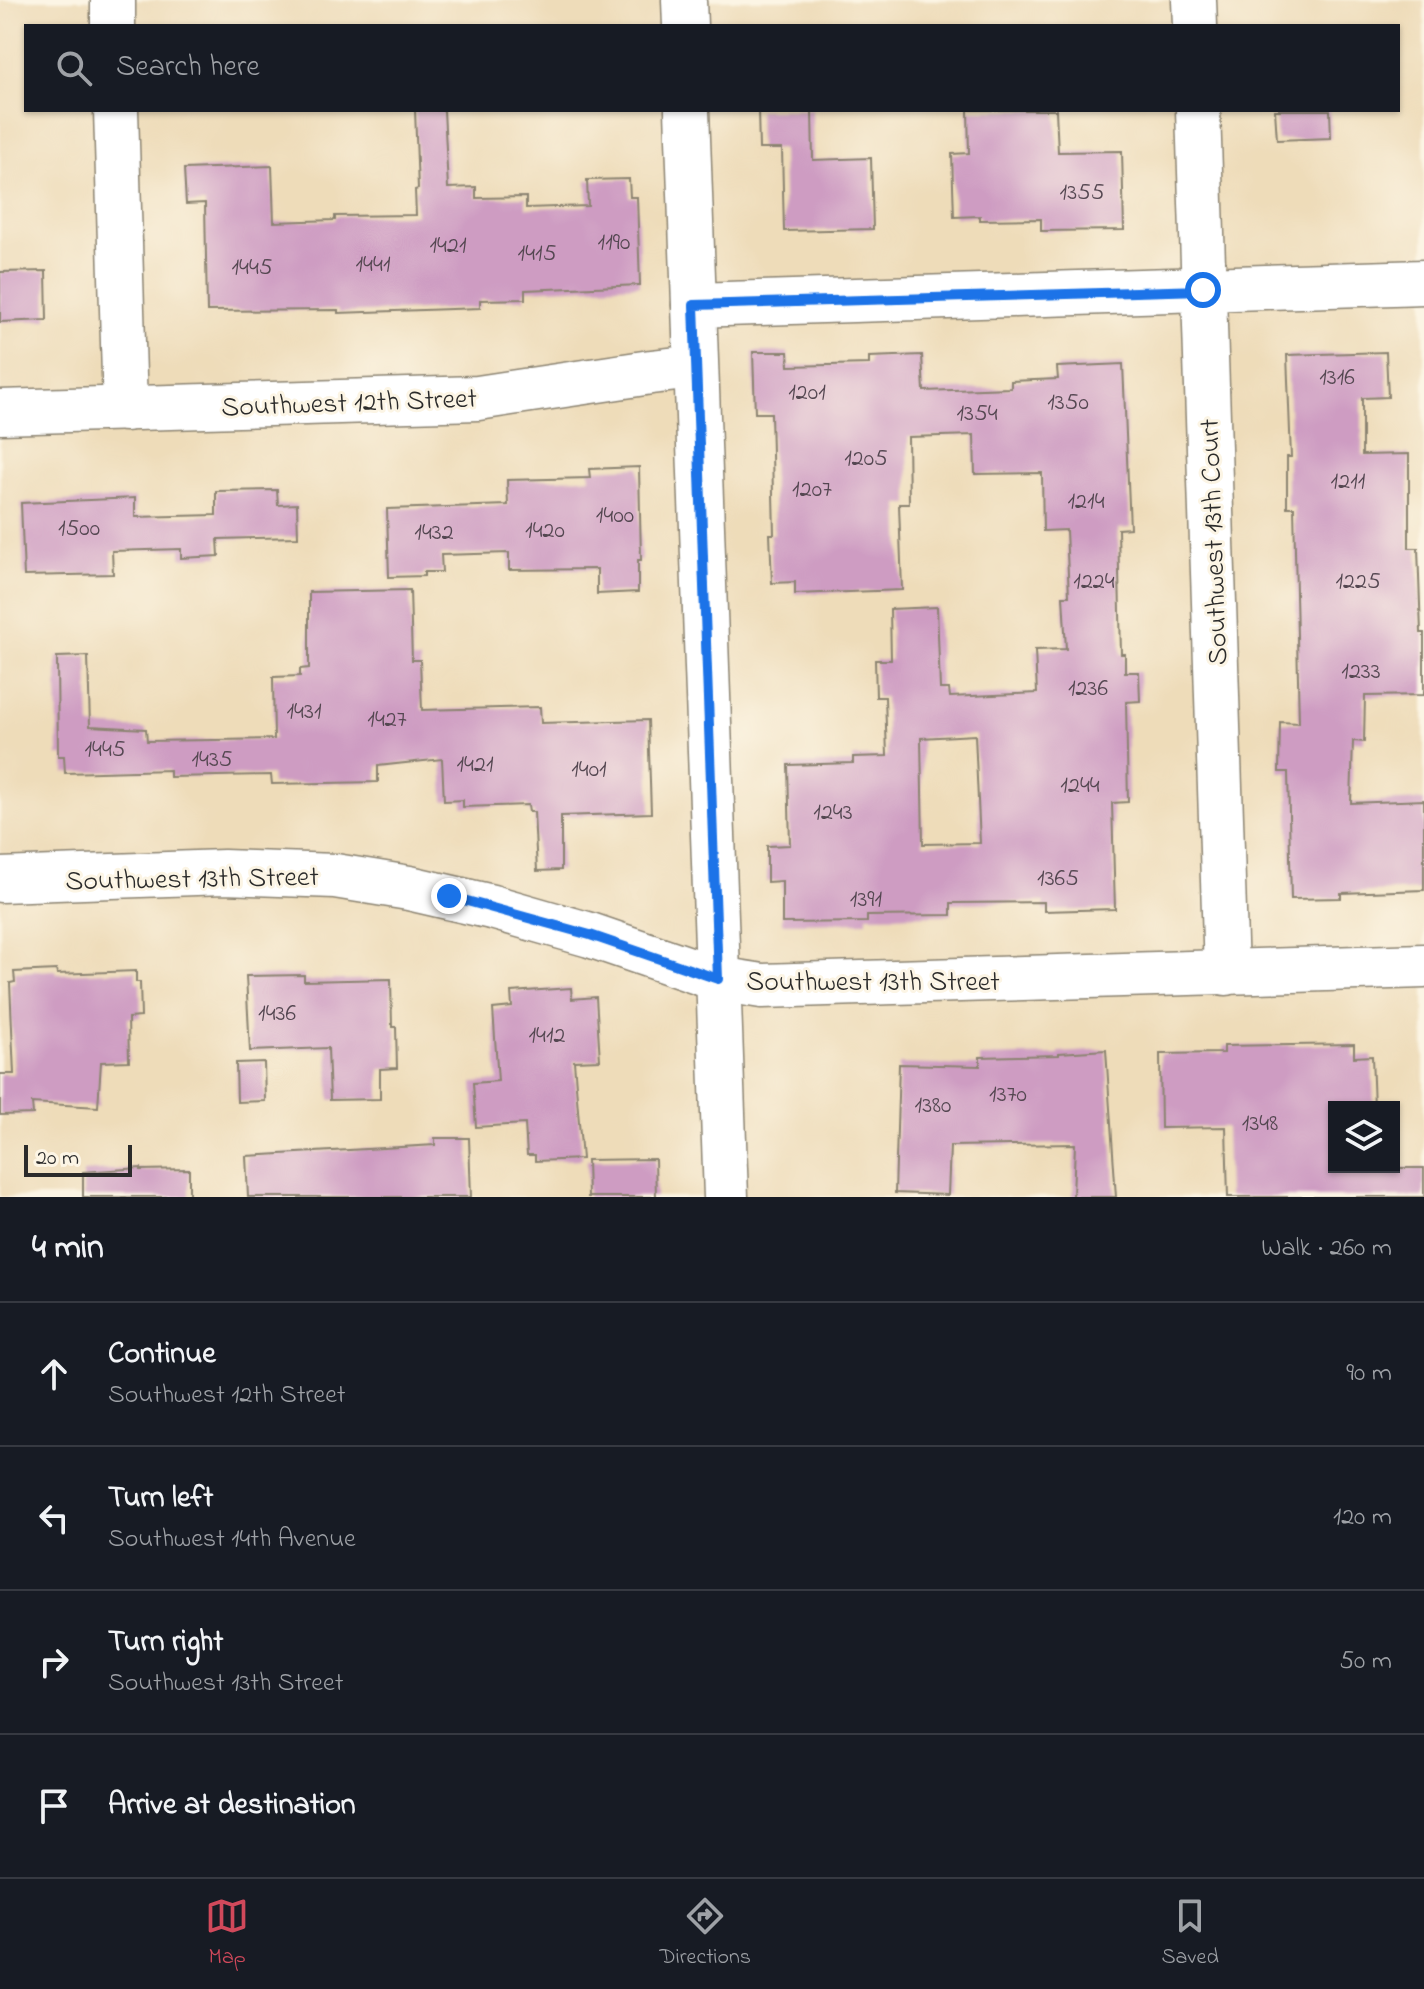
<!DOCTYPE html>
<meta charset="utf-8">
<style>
body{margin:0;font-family:"Indie Flower",sans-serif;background:#20242c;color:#f1f3f6}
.controls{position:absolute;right:24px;bottom:24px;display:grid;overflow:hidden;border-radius:0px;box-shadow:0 2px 6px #0004}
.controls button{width:72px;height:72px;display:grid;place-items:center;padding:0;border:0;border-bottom:2px solid #363941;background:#171b24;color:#f1f3f6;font:40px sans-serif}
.scale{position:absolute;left:24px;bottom:20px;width:108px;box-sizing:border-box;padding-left:8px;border:4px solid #2b2b2b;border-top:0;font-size:22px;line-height:28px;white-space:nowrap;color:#2b2b2b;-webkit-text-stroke:6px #fcf5e5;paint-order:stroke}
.stop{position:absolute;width:24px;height:24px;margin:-18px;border:6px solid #1a73e8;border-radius:50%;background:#fff}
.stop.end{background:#1a73e8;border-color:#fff;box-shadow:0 2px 8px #0008}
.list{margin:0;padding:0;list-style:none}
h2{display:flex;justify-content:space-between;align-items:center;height:104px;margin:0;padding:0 32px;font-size:34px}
h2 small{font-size:26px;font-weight:400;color:#9ea1a6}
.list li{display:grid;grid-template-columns:52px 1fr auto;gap:24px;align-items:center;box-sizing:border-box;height:144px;padding:0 32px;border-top:2px solid #363941}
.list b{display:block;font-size:30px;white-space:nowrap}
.list p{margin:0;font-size:26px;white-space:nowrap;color:#9ea1a6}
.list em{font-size:26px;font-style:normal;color:#9ea1a6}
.icon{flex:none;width:44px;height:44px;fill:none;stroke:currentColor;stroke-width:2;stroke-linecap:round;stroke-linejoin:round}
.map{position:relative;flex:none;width:1424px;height:1197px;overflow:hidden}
.search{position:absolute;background:#171b24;box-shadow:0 2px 6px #0004;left:24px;right:24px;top:24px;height:88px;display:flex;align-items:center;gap:20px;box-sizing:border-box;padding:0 28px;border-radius:0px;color:#9ea1a6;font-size:30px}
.sheet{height:680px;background:#171b24}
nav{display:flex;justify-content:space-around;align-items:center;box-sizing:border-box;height:112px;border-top:2px solid #363941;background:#171b24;font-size:22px;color:#9ea1a6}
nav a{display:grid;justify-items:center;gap:4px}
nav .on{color:#d1495b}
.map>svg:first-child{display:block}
.building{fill:#ce9cc2;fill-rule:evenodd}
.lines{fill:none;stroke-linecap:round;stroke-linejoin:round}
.minor-casing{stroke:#8c8472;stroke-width:47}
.minor{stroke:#fff;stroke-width:44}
.route{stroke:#1a73e8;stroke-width:10}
.labels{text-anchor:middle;stroke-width:6;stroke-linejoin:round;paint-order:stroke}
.number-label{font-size:24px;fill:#544751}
.street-label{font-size:28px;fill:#2b2b2b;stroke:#fcf5e5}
</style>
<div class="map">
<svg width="1424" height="1197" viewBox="0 0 1424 1197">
<rect width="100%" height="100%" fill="#fcf5e5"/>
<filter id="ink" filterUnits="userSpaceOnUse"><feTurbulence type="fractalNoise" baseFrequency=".0125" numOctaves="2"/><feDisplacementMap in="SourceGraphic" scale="16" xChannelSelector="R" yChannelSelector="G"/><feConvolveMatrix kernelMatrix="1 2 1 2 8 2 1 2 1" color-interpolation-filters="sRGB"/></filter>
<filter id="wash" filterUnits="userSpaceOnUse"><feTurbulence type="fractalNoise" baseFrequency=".006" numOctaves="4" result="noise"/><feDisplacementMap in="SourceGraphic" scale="32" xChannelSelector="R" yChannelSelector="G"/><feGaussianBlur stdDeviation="1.8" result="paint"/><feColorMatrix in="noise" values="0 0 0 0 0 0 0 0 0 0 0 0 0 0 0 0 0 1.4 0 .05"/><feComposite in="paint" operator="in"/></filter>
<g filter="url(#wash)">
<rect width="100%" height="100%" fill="#eedcb9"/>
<g id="blocks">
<g class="building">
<polygon points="415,110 444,110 448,188 476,187 476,198 526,197 526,208 588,206 587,180 629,179 630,197 637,197 640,285 525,290 525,299 480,300 480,308 338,313 338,310 207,311 205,203 186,204 184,169 272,166 274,222 335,220 335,216 416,215 415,190 418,189"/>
<polygon points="758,110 812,110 813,160 871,158 873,229 784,231 782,149 759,149"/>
<polygon points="968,110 1056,110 1058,152 1122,151 1124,230 1041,231 1041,219 980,220 980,216 954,217 952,154 969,153"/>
<polygon points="1275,110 1330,110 1331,138 1277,140"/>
<polygon points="46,271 47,320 0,322 0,272"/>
<path d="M753,352h35l1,14 80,-2v-7l53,-2 2,36 87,-3v-7l47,-2 -1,-12 66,-3 7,164 -12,1 3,125h4v18h14l1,29 -14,1 2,100 -16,1 3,106 -71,2v-9l-93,1v12l-84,1v6l-85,1v-42l-15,1v-36l23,-1 -2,-80 65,-2v-6l34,-1 -2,-59h-9l-1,-37h16l-1,-51 47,-2 3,82h9l1,8 87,-4 -2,-43 31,-1 -3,-53h6l-3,-66 -23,1 -1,-58 -67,1 -1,-39 -66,2 1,67h-10l3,86 -107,4v-12l-23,1 -2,-49h4l-3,-121h-16zM975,735l5,108 -57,1 -2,-106z"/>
<polygon points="1386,352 1388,397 1362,398 1362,455 1409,454 1409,548 1418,548 1421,633 1424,633 1424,695 1365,696 1364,742 1353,741 1351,803 1424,800 1424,890 1341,893 1341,898 1291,899 1288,772 1279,772 1280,722 1299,723 1294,507 1287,507 1287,457 1291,457 1287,355"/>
<polygon points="639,467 641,560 638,560 638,592 597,594 597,569 509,570 509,553 441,555 442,572 424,572 424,576 389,577 387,509 508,505 507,480 590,478 589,469"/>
<polygon points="277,490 278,505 297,504 298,537 218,539 219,556 181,558 181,549 112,551 113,574 24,576 21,503 135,498 135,517 216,515 216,491"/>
<polygon points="410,590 412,660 420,660 422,710 540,707 541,723 648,720 651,813 561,816 561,870 537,871 534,812 529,812 528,805 463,807 463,800 444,801 442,759 378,766 378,782 272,784 271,775 170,777 170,770 65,773 64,756 58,756 57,657 88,656 90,726 146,729 147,741 274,739 273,677 300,676 300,669 309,668 309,592"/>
<polygon points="56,970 57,974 136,971 136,982 140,982 141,1017 128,1018 129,1061 101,1062 98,1107 32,1103 33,1114 0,1115 0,1074 14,1074 10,983 15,982 14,972"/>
<polygon points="304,975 304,981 391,979 392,1027 396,1027 397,1068 380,1069 380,1099 330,1100 328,1048 250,1051 246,976"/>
<polygon points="571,988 572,999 596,997 600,1060 574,1061 582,1159 535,1161 535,1155 527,1155 525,1124 476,1127 473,1083 498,1081 493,1009 512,1007 511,992"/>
<polygon points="1354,1044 1354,1057 1372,1056 1374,1107 1334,1107 1334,1168 1424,1168 1424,1197 1228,1197 1226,1127 1161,1128 1160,1054 1224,1053 1224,1046"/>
<polygon points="1106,1050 1116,1197 1073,1197 1075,1144 950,1146 948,1195 895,1193 899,1064 980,1066 980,1057 1059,1055 1059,1053"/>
<polygon points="264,1062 265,1101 237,1102 236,1063"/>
<polygon points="435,1138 469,1138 471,1197 248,1197 246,1156 435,1145"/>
<polygon points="655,1159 656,1197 588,1197 587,1160"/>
<polygon points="141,1168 141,1170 189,1169 189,1197 83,1197 83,1172"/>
</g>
</g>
</g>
<g filter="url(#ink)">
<use href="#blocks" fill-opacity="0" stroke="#8c8472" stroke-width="2"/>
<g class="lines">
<g class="minor-casing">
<g id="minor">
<polyline points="113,0 113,26"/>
<polyline points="684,0 685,26"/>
<polyline points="1194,0 1195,26"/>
<polyline points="116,110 125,409"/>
<polyline points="687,110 726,1197"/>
<polyline points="1198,110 1226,973"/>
<polyline points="694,305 1424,282"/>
<polyline points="0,412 478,398 651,372 695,367"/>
<polyline points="0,880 224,872 335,876 409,888 492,907 590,935 718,979 762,986 1424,966"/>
</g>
</g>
<use href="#minor" class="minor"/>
</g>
</g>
<g class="lines" filter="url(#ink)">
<polyline class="route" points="449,896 590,935 718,979 694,305 1203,290"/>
</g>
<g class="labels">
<g class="number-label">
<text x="1082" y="199">1355</text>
<text x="614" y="249">1190</text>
<text x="448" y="252">1421</text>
<text x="537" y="260">1415</text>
<text x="373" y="271">1441</text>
<text x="252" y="274">1445</text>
<text x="1337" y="384">1316</text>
<text x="807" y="399">1201</text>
<text x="1068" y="409">1350</text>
<text x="977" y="420">1354</text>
<text x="866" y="465">1205</text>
<text x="1348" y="488">1211</text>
<text x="812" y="496">1207</text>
<text x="1086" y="508">1214</text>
<text x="615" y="522">1400</text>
<text x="79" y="535">1500</text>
<text x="545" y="537">1420</text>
<text x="434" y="539">1432</text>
<text x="1094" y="588">1224</text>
<text x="1358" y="588">1225</text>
<text x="1361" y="678">1233</text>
<text x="1088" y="695">1236</text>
<text x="304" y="718">1431</text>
<text x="387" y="726">1427</text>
<text x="105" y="756">1445</text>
<text x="212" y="766">1435</text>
<text x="475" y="771">1421</text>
<text x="589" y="776">1401</text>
<text x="1080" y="792">1244</text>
<text x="833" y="819">1243</text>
<text x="1058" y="885">1365</text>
<text x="866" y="906">1391</text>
<text x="277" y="1020">1436</text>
<text x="547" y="1042">1412</text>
<text x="1008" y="1101">1370</text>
<text x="933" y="1112">1380</text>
<text x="1260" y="1130">1348</text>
</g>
<g class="street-label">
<text transform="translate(349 401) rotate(-2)" y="10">Southwest 12th Street</text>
<text transform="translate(1212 542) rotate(-92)" y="10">Southwest 13th Court</text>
<text transform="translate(192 877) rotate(-1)" y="10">Southwest 13th Street</text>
<text x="873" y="990">Southwest 13th Street</text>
</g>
</g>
</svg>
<div class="controls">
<button><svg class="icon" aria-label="layers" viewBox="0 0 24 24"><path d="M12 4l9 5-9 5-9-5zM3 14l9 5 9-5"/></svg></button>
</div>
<div class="scale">20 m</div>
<div class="stop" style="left:1203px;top:290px"></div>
<div class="stop end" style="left:449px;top:896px"></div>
<div class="search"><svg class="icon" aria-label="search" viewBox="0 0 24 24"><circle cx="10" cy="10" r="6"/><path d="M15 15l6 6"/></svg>Search here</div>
</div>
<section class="sheet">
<h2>4 min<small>Walk · 260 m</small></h2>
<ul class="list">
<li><svg class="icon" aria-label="ahead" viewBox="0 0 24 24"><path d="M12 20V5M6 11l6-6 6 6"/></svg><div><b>Continue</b><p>Southwest 12th Street</p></div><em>90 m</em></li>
<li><svg class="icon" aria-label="left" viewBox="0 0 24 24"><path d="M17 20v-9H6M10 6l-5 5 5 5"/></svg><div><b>Turn left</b><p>Southwest 14th Avenue</p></div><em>120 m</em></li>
<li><svg class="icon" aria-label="right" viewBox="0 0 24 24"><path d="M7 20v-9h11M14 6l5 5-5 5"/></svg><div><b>Turn right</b><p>Southwest 13th Street</p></div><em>50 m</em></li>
<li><svg class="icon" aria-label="arrive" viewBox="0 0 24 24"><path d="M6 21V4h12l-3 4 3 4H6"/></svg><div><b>Arrive at destination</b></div></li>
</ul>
</section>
<nav>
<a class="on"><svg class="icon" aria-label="map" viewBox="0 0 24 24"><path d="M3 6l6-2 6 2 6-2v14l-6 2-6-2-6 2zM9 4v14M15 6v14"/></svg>Map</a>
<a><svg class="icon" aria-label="directions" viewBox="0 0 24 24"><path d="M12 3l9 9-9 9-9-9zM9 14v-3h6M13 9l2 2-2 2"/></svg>Directions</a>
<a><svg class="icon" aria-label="saved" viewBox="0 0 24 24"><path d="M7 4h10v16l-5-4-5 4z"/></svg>Saved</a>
</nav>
